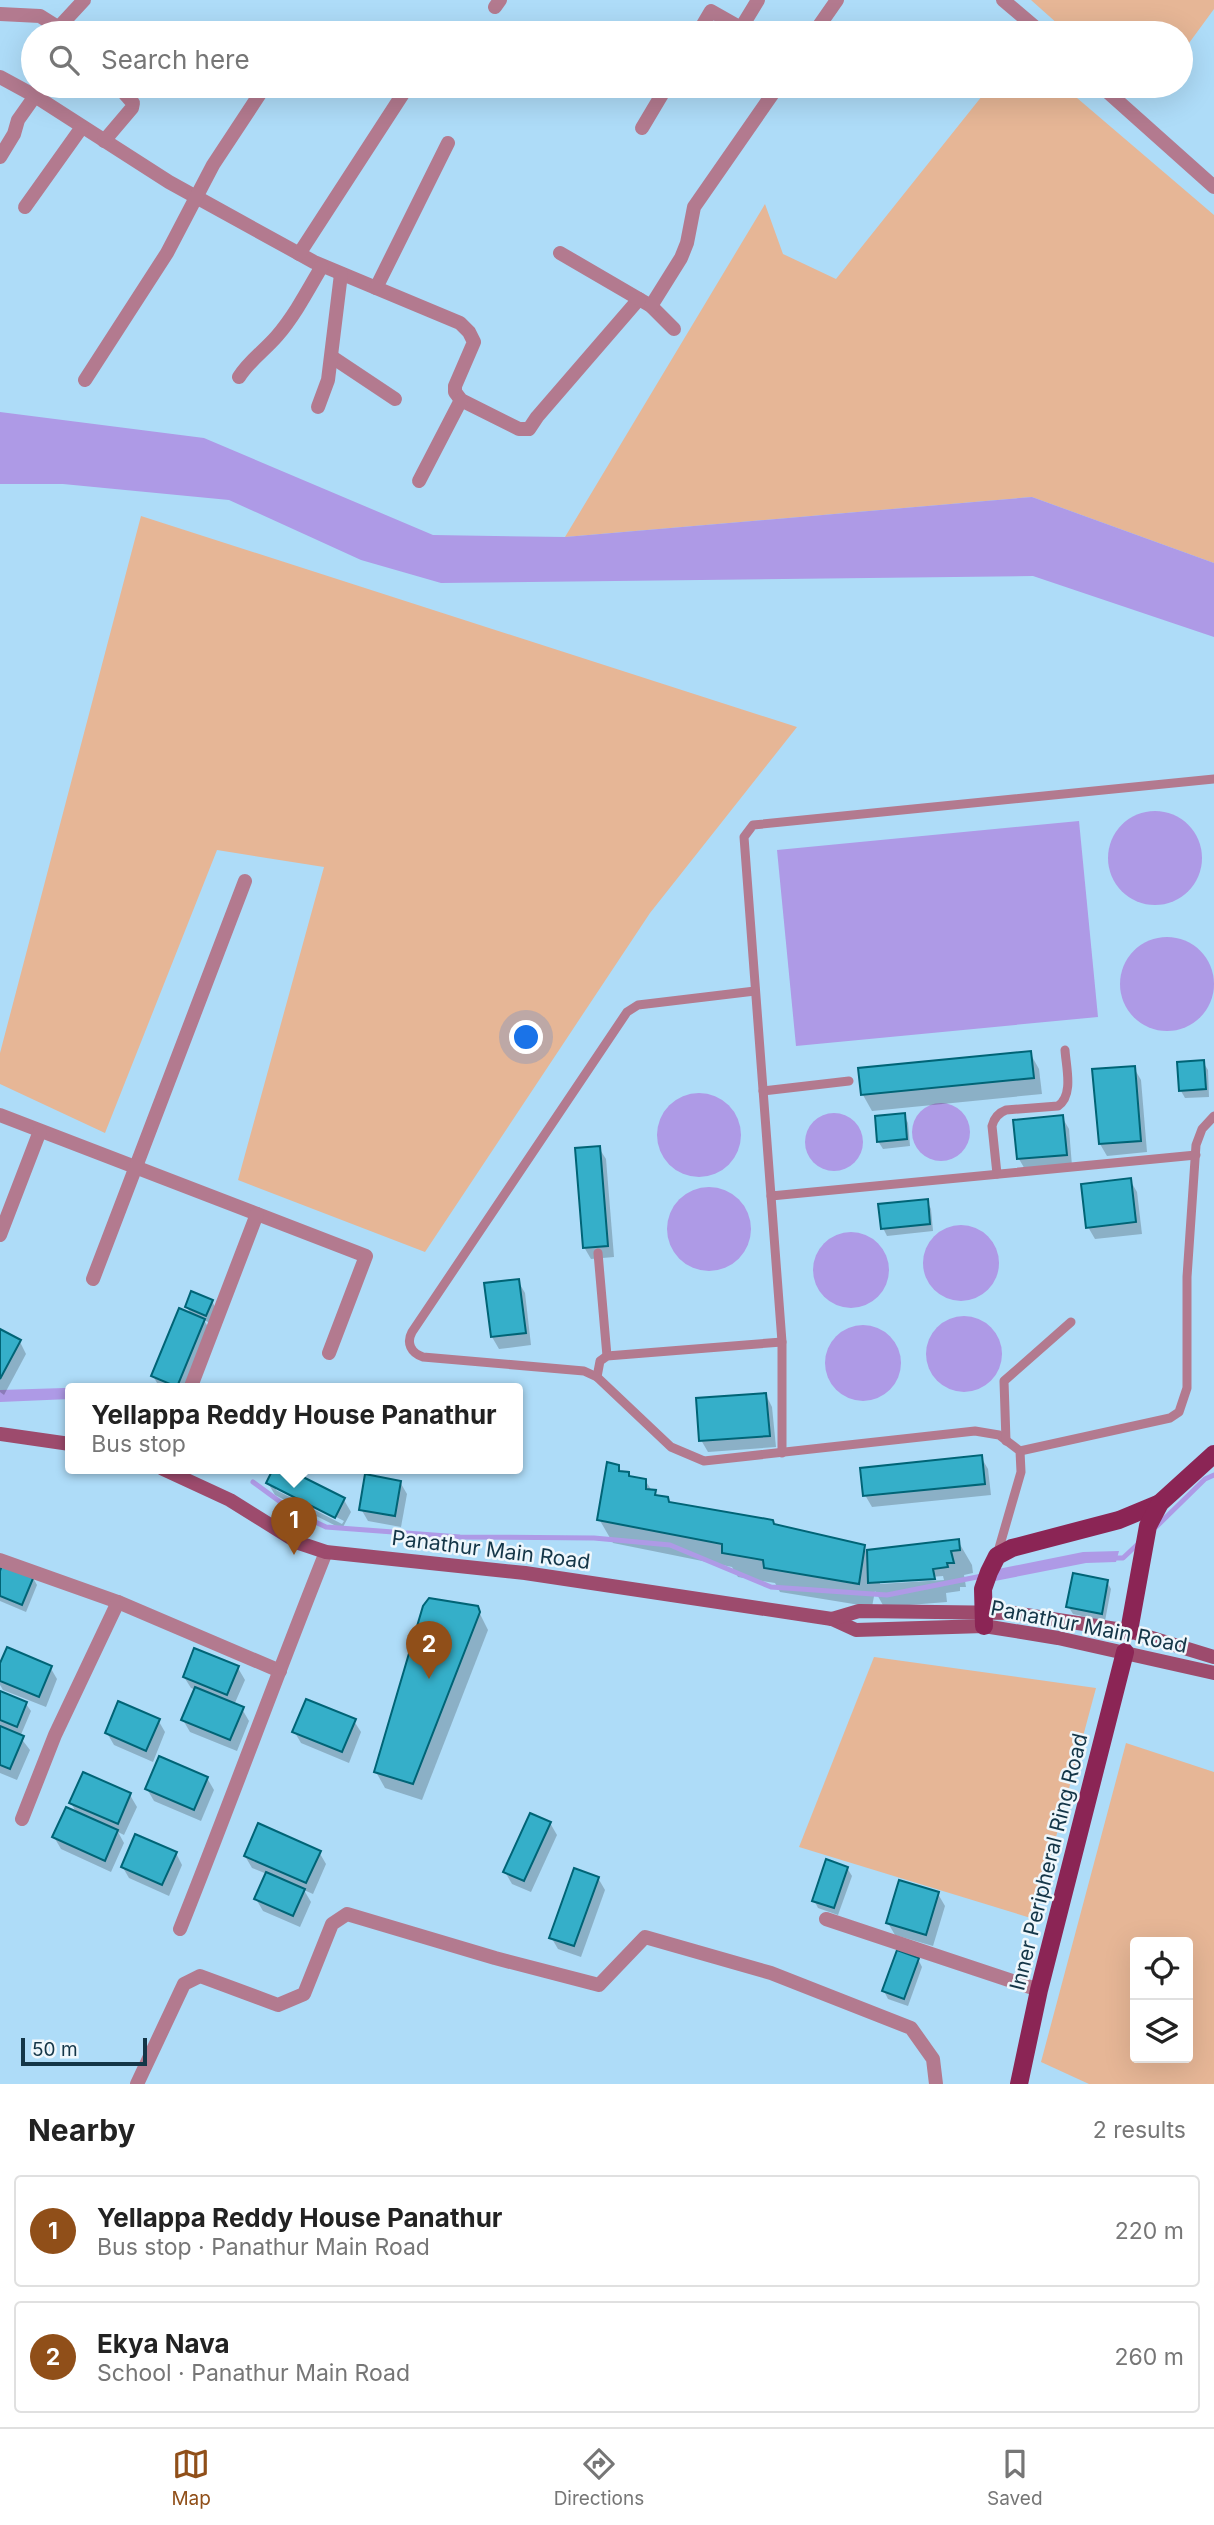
<!DOCTYPE html>
<meta charset="utf-8">
<style>
body{margin:0;font-family:Inter,sans-serif;background:#f6f6f6;color:#222}
.controls{position:absolute;right:21px;bottom:21px;display:grid;overflow:hidden;border-radius:7px;box-shadow:0 7px 28px #0002}
.controls button{width:63px;height:63px;display:grid;place-items:center;padding:0;border:0;border-bottom:2px solid #e0e0e0;background:#fff;color:#222;font:35px sans-serif}
.scale{position:absolute;left:21px;bottom:18px;width:126px;box-sizing:border-box;padding-left:7px;border:4px solid #143648;border-top:0;font-size:19px;line-height:24px;white-space:nowrap;color:#143648;-webkit-text-stroke:5px #eff7fc;paint-order:stroke}
.you{position:absolute;left:527px;top:1038px;width:24px;height:24px;margin:-18px;border:5px solid #fff;border-radius:50%;background:#1a73e8;box-shadow:0 0 0 10px #1a73e833}
.badge{display:grid;place-items:center;width:46px;height:46px;border-radius:50%;background:#904f19;color:#fff;font-size:23px;font-weight:700}
.pin{position:absolute;translate:-50% -58px;filter:drop-shadow(0 2px 4px #0008)}
.pin::after{content:'';position:absolute;top:37px;width:24px;height:21px;background:inherit;clip-path:polygon(0 0,100% 0,50% 100%)}
.popup{position:absolute;left:65px;top:1383px;width:458px;height:91px;box-sizing:border-box;display:grid;place-content:center;border-radius:7px;background:#fff;filter:drop-shadow(0 2px 5px #0005);font-size:23px;white-space:nowrap;color:#767676}
.popup b{font-size:26px;color:#222}
.popup::after{content:'';position:absolute;left:50%;top:100%;margin-left:-14px;border:14px solid transparent;border-top-color:#fff}
.list{margin:0;padding:0;list-style:none}
h2{display:flex;justify-content:space-between;align-items:center;height:91px;margin:0;padding:0 28px;font-size:30px}
h2 small{font-size:23px;font-weight:400;color:#767676}
.list li{display:grid;grid-template-columns:46px 1fr auto;gap:21px;align-items:center;box-sizing:border-box;height:112px;margin:0 14px 14px;padding:0 14px;border:2px solid #e0e0e0;border-radius:7px}
.list b{display:block;font-size:26px;white-space:nowrap}
.list p{margin:0;font-size:23px;white-space:nowrap;color:#767676}
.list em{font-size:23px;font-style:normal;color:#767676}
.icon{flex:none;width:38px;height:38px;fill:none;stroke:currentColor;stroke-width:2;stroke-linecap:round;stroke-linejoin:round}
.map{position:relative;flex:none;width:1214px;height:2084px;overflow:hidden}
.search{position:absolute;background:#fff;box-shadow:0 7px 28px #0002;left:21px;right:21px;top:21px;height:77px;display:flex;align-items:center;gap:18px;box-sizing:border-box;padding:0 24px;border-radius:38px;color:#767676;font-size:26px}
.sheet{height:343px;background:#fff}
nav{display:flex;justify-content:space-around;align-items:center;box-sizing:border-box;height:98px;border-top:2px solid #e0e0e0;background:#fff;font-size:19px;color:#767676}
nav a{display:grid;justify-items:center;gap:4px}
nav .on{color:#904f19}
.map>svg:first-child{display:block}
.green{fill:#e6b696;fill-rule:evenodd}
.water{fill:#ae9ae6}
.shadow{fill:#0003;fill-rule:evenodd}
.lines{fill:none;stroke-linecap:round;stroke-linejoin:round}
.stream{stroke:#ae9ae6;stroke-width:5}
.building{fill:#35afc9;stroke:#006476;stroke-width:2}
.lane{stroke:#b37a8f;stroke-width:9}
.street{stroke:#b37a8f;stroke-width:14}
.secondary{stroke:#9d4b6d;stroke-width:14}
.primary{stroke:#8b2555;stroke-width:18}
.labels{text-anchor:middle;stroke-width:5;stroke-linejoin:round;paint-order:stroke}
.street-label{font-size:21px;fill:#143648;stroke:#eff7fc}
</style>
<div class="map">
<svg width="1214" height="2084" viewBox="0 0 1214 2084">
<rect width="100%" height="100%" fill="#aedcf8"/>
<g class="green">
<polygon points="1031,0 1214,0 1214,9 1181,54 1181,33 1068,33"/>
<polygon points="990,86 1063,86 1214,215 1214,563 1032,497 565,537 765,204 783,254 836,279"/>
<polygon points="141,516 797,727 650,913 425,1252 238,1180 324,867 217,850 105,1133 0,1084 0,1053"/>
<polygon points="874,1657 1096,1688 1034,1919 799,1847"/>
<path d="M1126,1743l88,29v312h-125l-48,-22zM1135,1942h53v116h-53z"/>
</g>
<g class="water">
<polygon points="0,412 204,438 433,535 565,537 1032,497 1214,563 1214,637 1033,576 441,583 361,560 229,500 63,484 0,484"/>
<circle cx="1155" cy="858" r="47"/>
<polygon points="1079,821 1098,1017 796,1046 777,850"/>
<circle cx="1167" cy="984" r="47"/>
<circle cx="699" cy="1135" r="42"/>
<circle cx="941" cy="1132" r="29"/>
<circle cx="834" cy="1142" r="29"/>
<circle cx="709" cy="1229" r="42"/>
<circle cx="961" cy="1263" r="38"/>
<circle cx="851" cy="1270" r="38"/>
<circle cx="964" cy="1354" r="38"/>
<circle cx="863" cy="1363" r="38"/>
<polygon points="129,1386 149,1389 70,1389 70,1399 0,1402 0,1390"/>
<polygon points="1119,1551 1116,1562 1086,1563 995,1581 998,1569 1083,1552"/>
</g>
<g class="shadow">
<polygon points="1030,1053 1039,1069 1042,1094 872,1111 863,1095"/>
<polygon points="1203,1062 1208,1070 1209,1097 1185,1098 1181,1091"/>
<polygon points="1134,1068 1141,1080 1147,1152 1107,1156 1100,1144"/>
<polygon points="904,1115 908,1123 910,1146 883,1149 878,1141"/>
<polygon points="1062,1117 1069,1129 1072,1166 1026,1171 1019,1159 1015,1121"/>
<polygon points="599,1148 606,1159 614,1257 591,1259 584,1247"/>
<polygon points="1130,1180 1137,1192 1142,1234 1095,1239 1088,1227"/>
<polygon points="927,1201 931,1209 933,1231 887,1236 883,1228"/>
<polygon points="518,1281 525,1293 531,1345 499,1349 492,1337"/>
<polygon points="212,1301 216,1309 210,1323 204,1320 211,1332 187,1389 160,1388 153,1376 191,1315 187,1307"/>
<polygon points="0,1331 20,1342 26,1354 4,1395 0,1392"/>
<polygon points="766,1395 772,1407 776,1447 708,1452 701,1440"/>
<polygon points="981,1457 988,1469 991,1495 872,1507 865,1495"/>
<path d="M618,1466l4,7 8,5 15,2 7,11 2,1 4,5 9,1 4,7 193,42 2,4 92,-10 14,24 1,8 -9,2 2,12h-6v4l-14,2 1,9 -63,5 -9,-16 -3,16 -92,-15 -5,-9 -37,-6 -6,-10 -119,-24 -14,-24zM943,1576l1,4 -64,4v-3z"/>
<path d="M275,1469h29l2,3 -4,7 42,21 7,12 -9,17 -67,-34 -7,-12zM276,1486l68,35 -2,3 -66,-34z"/>
<polygon points="400,1482 407,1494 401,1527 368,1521 361,1509"/>
<polygon points="0,1575 33,1578 37,1585 26,1612 0,1601"/>
<polygon points="1107,1582 1111,1589 1105,1621 1073,1614 1068,1606"/>
<polygon points="477,1608 488,1630 422,1800 385,1788 376,1772"/>
<polygon points="50,1667 57,1679 46,1707 3,1690 0,1685 0,1668"/>
<polygon points="238,1668 245,1680 234,1705 242,1709 249,1721 237,1751 190,1732 183,1720 196,1690 191,1688 184,1677"/>
<polygon points="0,1693 26,1704 31,1711 20,1737 30,1750 17,1780 0,1773"/>
<polygon points="158,1720 165,1732 153,1762 114,1745 107,1733"/>
<polygon points="354,1721 361,1732 349,1763 301,1743 294,1731"/>
<polygon points="207,1778 214,1790 201,1821 154,1801 147,1789"/>
<polygon points="130,1795 137,1807 124,1835 118,1832 124,1843 111,1872 61,1849 54,1837 77,1814 71,1803"/>
<polygon points="550,1823 557,1835 531,1892 512,1884 505,1872"/>
<polygon points="319,1852 326,1864 313,1894 304,1890 311,1902 300,1927 263,1911 256,1899 267,1874 252,1868 245,1856"/>
<polygon points="176,1853 182,1865 169,1896 129,1878 122,1866"/>
<polygon points="847,1868 852,1876 838,1915 818,1908 814,1900"/>
<polygon points="598,1878 605,1890 581,1957 558,1949 551,1937"/>
<polygon points="938,1894 945,1906 933,1946 895,1935 888,1923"/>
<polygon points="918,1959 922,1967 908,2006 888,1999 884,1991"/>
</g>
<g class="lines">
<g class="stream">
<polyline points="253,1482 294,1512 326,1527 460,1537 594,1538 670,1545 771,1587 887,1595 982,1576"/>
<polyline points="1156,1527 1205,1479 1214,1475"/>
<polyline points="1113,1558 1123,1558 1139,1543"/>
</g>
</g>
<g class="building">
<polygon points="1031,1051 1034,1078 861,1095 858,1068"/>
<polygon points="1204,1060 1206,1089 1179,1091 1177,1062"/>
<polygon points="1135,1066 1141,1141 1099,1144 1092,1069"/>
<polygon points="905,1113 907,1139 877,1142 875,1116"/>
<polygon points="1063,1115 1067,1155 1017,1159 1013,1120"/>
<polygon points="600,1146 608,1246 583,1248 575,1148"/>
<polygon points="1131,1178 1136,1222 1086,1228 1081,1184"/>
<polygon points="928,1199 930,1224 881,1229 878,1204"/>
<polygon points="519,1279 526,1333 491,1337 484,1283"/>
<polygon points="191,1291 213,1300 206,1316 185,1307"/>
<polygon points="179,1308 205,1319 177,1387 151,1376"/>
<polygon points="0,1329 21,1340 0,1379"/>
<polygon points="766,1393 770,1436 699,1441 696,1398"/>
<polygon points="982,1455 985,1484 863,1496 860,1468"/>
<polygon points="607,1462 619,1465 619,1471 629,1472 629,1476 646,1479 646,1489 656,1490 655,1495 668,1497 669,1502 773,1520 774,1524 865,1545 859,1584 764,1568 763,1560 722,1553 722,1544 597,1520"/>
<polygon points="273,1469 295,1469 293,1472 345,1498 335,1518 266,1483"/>
<polygon points="365,1474 401,1481 395,1516 359,1510"/>
<polygon points="959,1539 960,1550 951,1551 954,1563 947,1563 948,1567 933,1569 935,1579 868,1583 867,1550"/>
<polygon points="3,1563 34,1576 22,1605 0,1596 0,1571"/>
<polygon points="1073,1573 1108,1580 1102,1614 1066,1607"/>
<polygon points="429,1598 478,1606 480,1612 413,1784 374,1772 423,1606"/>
<polygon points="7,1647 52,1666 39,1697 0,1681 0,1663"/>
<polygon points="194,1648 239,1666 227,1695 183,1677"/>
<polygon points="195,1687 244,1707 230,1740 181,1720"/>
<polygon points="0,1691 27,1702 17,1727 0,1720"/>
<polygon points="306,1699 356,1719 342,1752 292,1732"/>
<polygon points="118,1701 160,1719 146,1751 105,1733"/>
<polygon points="0,1726 24,1736 10,1769 0,1765"/>
<polygon points="159,1756 208,1777 194,1810 145,1789"/>
<polygon points="83,1772 131,1793 118,1824 69,1803"/>
<polygon points="66,1807 118,1830 105,1861 52,1837"/>
<polygon points="530,1813 551,1822 524,1881 503,1872"/>
<polygon points="258,1823 321,1851 306,1883 244,1856"/>
<polygon points="135,1834 177,1852 162,1885 121,1867"/>
<polygon points="826,1859 848,1867 834,1908 812,1901"/>
<polygon points="574,1868 599,1877 574,1946 549,1938"/>
<polygon points="266,1872 305,1889 293,1916 254,1899"/>
<polygon points="899,1880 939,1892 926,1935 886,1923"/>
<polygon points="897,1950 919,1958 904,1999 882,1991"/>
</g>
<g class="lines">
<g class="lane">
<path d="M755,991l-117,14 -11,7 -215,320c-6,11 -1,21 11,25l161,14 13,6 74,70 33,14 271,-30 24,4 21,16 1,21 -24,83"/>
<polyline points="763,1091 849,1081"/>
<path d="M997,1174l-5,-48c2,-8 6,-13 14,-16l52,-4c16,-11 8,-39 7,-56"/>
<polyline points="771,1196 1196,1155"/>
<polyline points="598,1253 607,1356"/>
<polyline points="597,1377 600,1361 607,1356 782,1342"/>
<polyline points="1006,1441 1004,1381 1071,1322"/>
<polyline points="1020,1451 1170,1418 1179,1412 1187,1388 1187,1277 1196,1145 1202,1129 1214,1116"/>
<polyline points="782,1453 782,1342 744,837 753,825 1214,779"/>
</g>
<g class="street">
<polyline points="1003,0 1042,33"/>
<polyline points="495,7 500,0"/>
<polyline points="0,14 40,16 67,33"/>
<polyline points="59,27 84,0"/>
<polyline points="698,33 711,11 741,28 758,0"/>
<polyline points="814,33 837,0"/>
<polyline points="0,77 35,96 169,182 314,262 460,323 469,332 474,342 455,386 455,392 461,400 519,429 529,429 537,417 639,299"/>
<polyline points="1101,86 1214,187"/>
<polyline points="642,128 667,86"/>
<polyline points="104,141 132,108 133,103 118,86"/>
<polyline points="0,157 14,134 18,120 35,96"/>
<polyline points="25,207 82,127"/>
<polyline points="560,253 651,306 674,329"/>
<polyline points="299,254 408,86"/>
<polyline points="376,288 448,143"/>
<polyline points="651,306 681,258 687,243 694,207 778,86"/>
<polyline points="332,357 395,399"/>
<path d="M239,377c10,-16 25,-26 38,-41 18,-21 31,-46 45,-70"/>
<polyline points="85,380 167,253 213,165 265,86"/>
<polyline points="318,407 328,380 341,274"/>
<polyline points="419,481 461,400"/>
<polyline points="0,1115 366,1256 329,1353"/>
<polyline points="0,1235 40,1131"/>
<polyline points="93,1279 245,881"/>
<polyline points="190,1389 257,1214"/>
<polyline points="0,1560 118,1602 280,1671"/>
<polyline points="22,1819 55,1735 118,1602"/>
<polyline points="826,1919 1039,1990"/>
<path d="M180,1929c50,-125 96,-252 146,-377"/>
<polyline points="137,2084 184,1984 200,1976 278,2005 304,1994 332,1924 347,1914 495,1958 599,1985 645,1937 771,1973 911,2028 933,2059 936,2084"/>
</g>
<g class="secondary">
<polyline points="0,1434 70,1444"/>
<polyline points="163,1469 230,1500 299,1543 326,1552 525,1573 832,1619 856,1630 984,1626 1058,1638 1214,1673"/>
<polyline points="832,1619 859,1611 1014,1613 1129,1631 1214,1657"/>
</g>
<g class="primary">
<polyline points="984,1626 983,1589 989,1572 997,1556 1012,1548 1119,1520 1160,1503"/>
<polyline points="1129,1631 1148,1526 1160,1503 1214,1454"/>
<polyline points="1019,2084 1039,1990 1125,1652"/>
</g>
</g>
<g class="labels">
<g class="street-label">
<text transform="translate(491 1550) rotate(7)" y="7">Panathur Main Road</text>
<text transform="translate(1089 1627) rotate(11)" y="7">Panathur Main Road</text>
<text transform="translate(1049 1862) rotate(-76)" y="7">Inner Peripheral Ring Road</text>
</g>
</g>
</svg>
<div class="controls">
<button><svg class="icon" aria-label="locate" viewBox="0 0 24 24"><circle cx="12" cy="12" r="6"/><path d="M12 2v4M12 18v4M2 12h4M18 12h4"/></svg></button>
<button><svg class="icon" aria-label="layers" viewBox="0 0 24 24"><path d="M12 4l9 5-9 5-9-5zM3 14l9 5 9-5"/></svg></button>
</div>
<div class="scale">50 m</div>
<div class="you"></div>
<div class="pin badge" style="left:294px;top:1555px">1</div>
<div class="popup"><b>Yellappa Reddy House Panathur</b>Bus stop</div>
<div class="pin badge" style="left:429px;top:1679px">2</div>
<div class="search"><svg class="icon" aria-label="search" viewBox="0 0 24 24"><circle cx="10" cy="10" r="6"/><path d="M15 15l6 6"/></svg>Search here</div>
</div>
<section class="sheet">
<h2>Nearby<small>2 results</small></h2>
<ul class="list">
<li><span class="badge">1</span><div><b>Yellappa Reddy House Panathur</b><p>Bus stop · Panathur Main Road</p></div><em>220 m</em></li>
<li><span class="badge">2</span><div><b>Ekya Nava</b><p>School · Panathur Main Road</p></div><em>260 m</em></li>
</ul>
</section>
<nav>
<a class="on"><svg class="icon" aria-label="map" viewBox="0 0 24 24"><path d="M3 6l6-2 6 2 6-2v14l-6 2-6-2-6 2zM9 4v14M15 6v14"/></svg>Map</a>
<a><svg class="icon" aria-label="directions" viewBox="0 0 24 24"><path d="M12 3l9 9-9 9-9-9zM9 14v-3h6M13 9l2 2-2 2"/></svg>Directions</a>
<a><svg class="icon" aria-label="saved" viewBox="0 0 24 24"><path d="M7 4h10v16l-5-4-5 4z"/></svg>Saved</a>
</nav>
